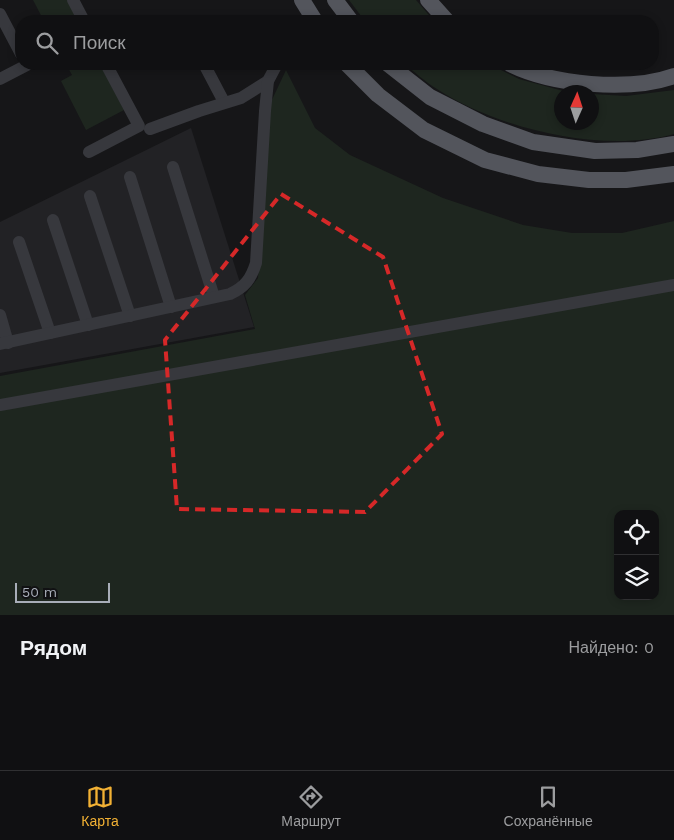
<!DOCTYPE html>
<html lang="ru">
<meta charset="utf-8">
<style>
body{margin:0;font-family:"Work Sans",sans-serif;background:#19191b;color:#f1f3f6}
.controls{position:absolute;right:15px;bottom:15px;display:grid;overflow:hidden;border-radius:10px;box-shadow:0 2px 8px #0003}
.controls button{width:45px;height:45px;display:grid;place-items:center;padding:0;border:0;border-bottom:1px solid #303032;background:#101012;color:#f1f3f6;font:25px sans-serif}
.compass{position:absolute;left:554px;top:85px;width:45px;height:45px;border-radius:50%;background:#101012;box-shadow:0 2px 8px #0003;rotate:3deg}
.scale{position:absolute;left:15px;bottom:12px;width:95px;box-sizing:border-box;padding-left:5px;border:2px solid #a8adb8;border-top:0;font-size:14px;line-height:18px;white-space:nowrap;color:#a8adb8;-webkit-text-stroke:4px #111113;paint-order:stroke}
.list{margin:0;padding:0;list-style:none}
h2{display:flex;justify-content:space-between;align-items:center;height:65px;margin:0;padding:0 20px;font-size:21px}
h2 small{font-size:16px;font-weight:400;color:#9c9d9f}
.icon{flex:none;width:28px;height:28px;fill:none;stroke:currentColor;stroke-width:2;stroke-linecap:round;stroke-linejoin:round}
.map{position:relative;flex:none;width:674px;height:615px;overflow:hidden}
.search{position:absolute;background:#101012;box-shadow:0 2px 8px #0003;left:15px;right:15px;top:15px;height:55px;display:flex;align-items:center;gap:12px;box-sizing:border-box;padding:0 18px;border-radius:20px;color:#9c9d9f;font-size:19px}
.sheet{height:155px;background:#101012}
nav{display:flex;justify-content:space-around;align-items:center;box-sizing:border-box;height:70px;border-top:1px solid #303032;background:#101012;font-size:14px;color:#9c9d9f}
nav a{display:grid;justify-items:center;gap:2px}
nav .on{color:#f2b134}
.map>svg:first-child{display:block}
.built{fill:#222225}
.green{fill:#1e261f;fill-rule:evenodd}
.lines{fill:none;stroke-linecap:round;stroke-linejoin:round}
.minor{stroke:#37383d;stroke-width:12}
.major{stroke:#53555c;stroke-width:16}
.marked{fill:none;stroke:#d62828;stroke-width:4;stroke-dasharray:10 6;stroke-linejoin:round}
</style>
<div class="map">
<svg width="674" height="615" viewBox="0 0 674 615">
<rect width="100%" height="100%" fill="#161618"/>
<polygon class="built" points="191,128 254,327 0,373 0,222"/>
<g class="green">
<polygon points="33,0 67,0 78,21 44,21"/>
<polygon points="349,0 416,0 434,21 365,21"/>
<polygon points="66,64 100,64 124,110 86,130 61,81 72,75"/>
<path d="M404,64h85l30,15 48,13h-5v30h30v-28l34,2 48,-6v44c-71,20 -176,-5 -237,-45 -12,-7 -22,-17 -33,-25z"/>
<path d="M286,70l29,58 35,27 93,43 80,27 49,8h50l52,-12v394h-674v-239l255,-47 -10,-34 13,-17 12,-174zM618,514h37v82h-37z"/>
</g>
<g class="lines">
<g class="minor">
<polyline points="73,0 84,21"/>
<polyline points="0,14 21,54"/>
<polyline points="204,64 224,102"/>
<polyline points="0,79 27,65 26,64"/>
<polyline points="150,129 199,111 241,98 268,81"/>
<polyline points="89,152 139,126 106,64"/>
<polyline points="173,167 214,297"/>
<polyline points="130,177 171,307"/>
<polyline points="90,196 130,316"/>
<polyline points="53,220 88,325"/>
<polyline points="19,242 50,333"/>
<polyline points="0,315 8,343"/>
<path d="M0,344l230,-50c15,-7 21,-15 26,-31l9,-152 3,-30 9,-17"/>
<polyline points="0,405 674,285"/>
</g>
<g class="major">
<polyline points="302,0 315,21"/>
<polyline points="335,0 351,21"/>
<polyline points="428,0 447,21"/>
<polyline points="347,64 378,95 424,130 485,160 538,174 589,180 626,180 674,174"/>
<polyline points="388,64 430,97 483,124 533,142 595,151 637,150 674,144"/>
<path d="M510,64c42,21 119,28 164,12"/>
</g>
</g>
<path class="marked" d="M281,194l102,63 59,177 -77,78 -188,-3 -12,-169z"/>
</svg>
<div class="controls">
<button><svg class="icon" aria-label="locate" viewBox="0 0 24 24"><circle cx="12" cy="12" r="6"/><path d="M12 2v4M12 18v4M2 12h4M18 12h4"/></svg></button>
<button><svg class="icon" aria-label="layers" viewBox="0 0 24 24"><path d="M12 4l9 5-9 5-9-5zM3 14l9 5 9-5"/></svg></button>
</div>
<svg class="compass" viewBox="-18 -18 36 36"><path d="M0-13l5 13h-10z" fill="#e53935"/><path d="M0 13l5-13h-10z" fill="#9c9d9f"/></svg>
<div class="scale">50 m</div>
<div class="search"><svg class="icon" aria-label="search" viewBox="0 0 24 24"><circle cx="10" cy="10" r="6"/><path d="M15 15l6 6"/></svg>Поиск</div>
</div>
<section class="sheet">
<h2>Рядом<small>Найдено: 0</small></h2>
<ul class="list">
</ul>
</section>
<nav>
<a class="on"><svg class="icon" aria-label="map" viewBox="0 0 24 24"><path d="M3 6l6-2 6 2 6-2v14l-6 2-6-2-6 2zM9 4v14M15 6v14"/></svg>Карта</a>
<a><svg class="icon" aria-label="directions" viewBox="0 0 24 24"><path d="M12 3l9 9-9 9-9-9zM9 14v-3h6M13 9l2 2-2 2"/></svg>Маршрут</a>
<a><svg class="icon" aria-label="saved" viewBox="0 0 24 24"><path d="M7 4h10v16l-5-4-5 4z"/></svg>Сохранённые</a>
</nav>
